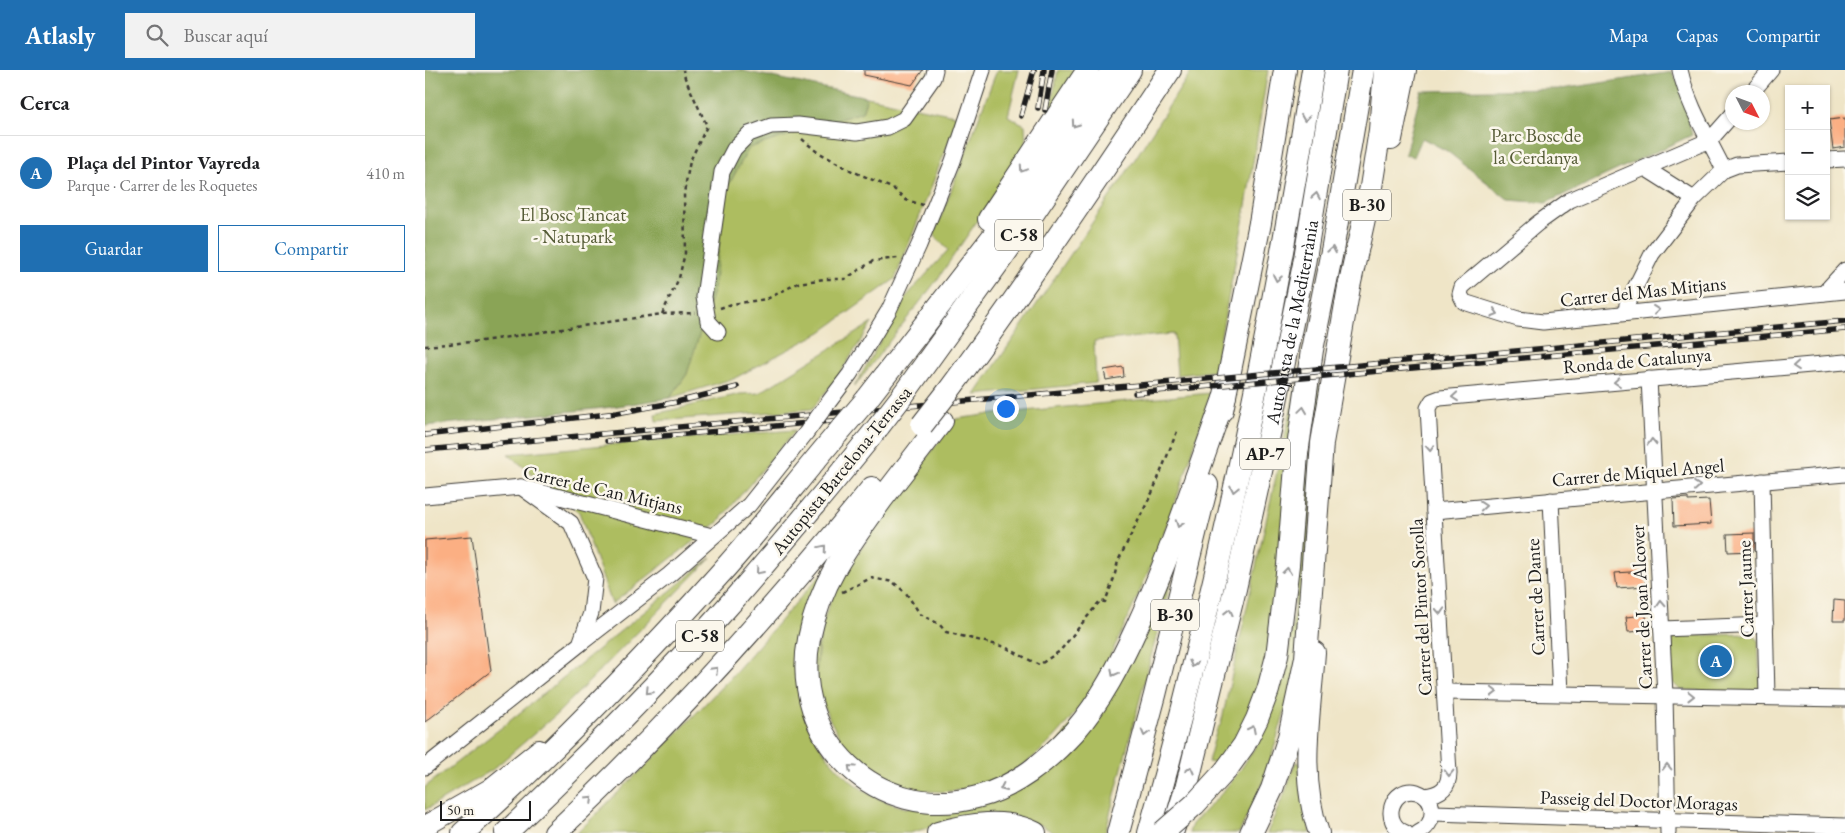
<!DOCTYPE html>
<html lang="es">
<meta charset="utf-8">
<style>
body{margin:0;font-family:"EB Garamond",serif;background:#f2f2f2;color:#202124}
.controls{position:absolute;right:15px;top:15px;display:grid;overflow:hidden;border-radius:0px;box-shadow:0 1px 4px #0004}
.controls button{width:45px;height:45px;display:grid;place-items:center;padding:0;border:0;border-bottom:1px solid #e0e0e0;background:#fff;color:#202124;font:25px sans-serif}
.compass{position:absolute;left:1300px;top:15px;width:45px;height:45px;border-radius:50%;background:#fff;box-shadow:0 1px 4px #0004;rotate:132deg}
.scale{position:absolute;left:15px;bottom:12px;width:91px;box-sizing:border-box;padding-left:5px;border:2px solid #1c1c1c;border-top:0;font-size:14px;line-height:18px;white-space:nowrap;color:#1c1c1c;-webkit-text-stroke:4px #fbf7ec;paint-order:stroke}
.you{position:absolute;left:580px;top:338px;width:18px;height:18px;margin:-12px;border:4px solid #fff;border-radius:50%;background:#1a73e8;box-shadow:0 0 0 8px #1a73e833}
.badge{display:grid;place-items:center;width:32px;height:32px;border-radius:50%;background:#1f6fb2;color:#fff;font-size:16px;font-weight:700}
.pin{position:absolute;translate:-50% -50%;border:2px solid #fff;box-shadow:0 1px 5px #0006}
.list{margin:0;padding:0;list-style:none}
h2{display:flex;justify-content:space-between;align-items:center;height:65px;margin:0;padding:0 20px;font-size:21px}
h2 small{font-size:16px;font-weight:400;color:#757577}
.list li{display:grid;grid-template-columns:32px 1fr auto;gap:15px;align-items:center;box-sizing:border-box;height:75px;padding:0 20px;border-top:1px solid #e0e0e0}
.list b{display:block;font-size:19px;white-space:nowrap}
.list p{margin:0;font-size:16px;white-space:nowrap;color:#757577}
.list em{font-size:16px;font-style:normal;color:#757577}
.actions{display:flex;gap:10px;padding:15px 20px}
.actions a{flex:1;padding:11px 0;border:1px solid #1f6fb2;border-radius:0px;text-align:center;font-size:18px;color:#1f6fb2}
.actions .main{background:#1f6fb2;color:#fff}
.icon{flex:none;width:28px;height:28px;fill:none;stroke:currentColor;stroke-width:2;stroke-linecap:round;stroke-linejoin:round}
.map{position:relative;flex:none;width:1420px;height:763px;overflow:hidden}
header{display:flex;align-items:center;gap:30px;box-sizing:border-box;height:70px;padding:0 25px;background:#1f6fb2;color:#fff}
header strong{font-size:24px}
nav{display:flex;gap:28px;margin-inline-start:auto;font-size:18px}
.search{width:350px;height:45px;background:#f2f2f2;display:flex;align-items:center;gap:12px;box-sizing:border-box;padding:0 18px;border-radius:0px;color:#757577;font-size:19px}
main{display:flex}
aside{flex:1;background:#fff}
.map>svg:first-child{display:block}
.green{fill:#adbd60;stroke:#646c3e}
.forest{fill:#8aa456;stroke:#536039}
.building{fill:#fbaf83}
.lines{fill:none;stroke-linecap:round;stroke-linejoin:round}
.minor-casing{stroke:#3c3a36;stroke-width:17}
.major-casing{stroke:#3c3a36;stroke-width:22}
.highway-casing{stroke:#3c3a36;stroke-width:24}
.path{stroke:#3c3a36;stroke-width:2.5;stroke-dasharray:4 4;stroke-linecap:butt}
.minor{stroke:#fff;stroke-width:15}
.major{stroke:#fff;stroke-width:20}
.highway{stroke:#fff;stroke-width:22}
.rail-casing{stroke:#1c1c1c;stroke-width:5.5}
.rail{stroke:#fbf7ec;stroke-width:4;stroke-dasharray:11;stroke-linecap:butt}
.minor-bridge-casing{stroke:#3c3a36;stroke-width:17;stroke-linecap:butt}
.highway-bridge-casing{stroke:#3c3a36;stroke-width:24;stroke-linecap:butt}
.minor-bridge{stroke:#fff;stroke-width:15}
.highway-bridge{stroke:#fff;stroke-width:22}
.oneway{stroke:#999}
.labels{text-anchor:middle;stroke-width:5;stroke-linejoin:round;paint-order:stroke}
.shield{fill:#fbf7ec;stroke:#5f5e5a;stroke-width:1}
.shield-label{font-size:18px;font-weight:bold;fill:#1c1c1c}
.park-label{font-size:19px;fill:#565c37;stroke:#fbf7ec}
.street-label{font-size:19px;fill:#1c1c1c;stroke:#fbf7ec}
</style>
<header>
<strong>Atlasly</strong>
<div class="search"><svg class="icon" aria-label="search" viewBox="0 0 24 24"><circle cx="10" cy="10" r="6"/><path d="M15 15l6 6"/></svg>Buscar aquí</div>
<nav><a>Mapa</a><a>Capas</a><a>Compartir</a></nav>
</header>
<main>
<aside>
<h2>Cerca<small></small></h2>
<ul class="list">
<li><span class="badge">A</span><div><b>Plaça del Pintor Vayreda</b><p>Parque · Carrer de les Roquetes</p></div><em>410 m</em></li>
</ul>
<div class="actions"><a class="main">Guardar</a><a>Compartir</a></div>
</aside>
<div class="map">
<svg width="1420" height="763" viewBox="0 0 1420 763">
<rect width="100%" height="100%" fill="#fbf7ec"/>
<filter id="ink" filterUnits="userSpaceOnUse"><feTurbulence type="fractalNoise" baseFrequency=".02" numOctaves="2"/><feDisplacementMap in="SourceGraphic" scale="10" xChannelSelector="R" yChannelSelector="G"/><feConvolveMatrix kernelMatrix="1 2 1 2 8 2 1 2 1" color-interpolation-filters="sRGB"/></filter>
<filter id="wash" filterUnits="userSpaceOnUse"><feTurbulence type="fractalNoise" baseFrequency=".0096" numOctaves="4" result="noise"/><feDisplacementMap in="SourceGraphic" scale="20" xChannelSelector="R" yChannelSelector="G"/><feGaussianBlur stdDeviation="1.12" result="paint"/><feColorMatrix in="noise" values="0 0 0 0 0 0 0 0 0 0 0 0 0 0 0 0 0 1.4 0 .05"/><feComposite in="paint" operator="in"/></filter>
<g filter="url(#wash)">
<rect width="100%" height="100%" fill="#efe5c7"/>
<g class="green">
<polygon points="572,0 594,0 583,46 600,55 601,73 597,85 512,210 429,317 480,228 523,180 509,165"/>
<polygon points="633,0 652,0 624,45"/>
<polygon points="767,0 843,0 820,142 789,301 752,305 749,264 669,271 671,313 550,325 699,106"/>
<polygon points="442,27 534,46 470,209 396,262 310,308 245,328 262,304 301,120 324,77 437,42"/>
<polygon points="447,253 412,308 387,339 231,351 230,344 315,324 334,323"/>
<polygon points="893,315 898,315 870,606 840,709 814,763 764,763 767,754 796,724 816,699 832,674 843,649 862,590 868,552 881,400"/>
<polygon points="871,316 854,532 832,635 797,694 783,692 792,659 796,654"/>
<path d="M785,323c-20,71 -44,140 -74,207 -23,53 -49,107 -92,148 -48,45 -121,62 -177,18 -6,-4 -14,-9 -19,-15 -5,-5 -7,-12 -10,-17 -11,-18 -19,-35 -21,-56 -1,-18 2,-36 6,-54 5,-24 20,-47 33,-68 30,-47 66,-92 100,-137l28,-4z"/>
<polygon points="371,360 292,453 187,534 154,442 83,384 235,370"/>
<polygon points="287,487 133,643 67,700 0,740 0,717 76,658"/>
<path d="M396,504l-8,161c23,38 49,62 93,73l131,-33 131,-195h3l-66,253h-51l-13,-8 -86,-5 -45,13h-333l70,-69 84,-87z"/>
<polygon points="1325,564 1333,569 1335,615 1328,622 1255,620 1247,612 1247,571 1251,566"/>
<polygon points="874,692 886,763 842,763 862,718 870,693"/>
</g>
<g class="forest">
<polygon points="0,0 314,0 442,27 437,42 324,78 301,120 289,218 262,304 245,328 179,338 0,356"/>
<polygon points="1247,2 1265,33 1260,36 1267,65 1121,133 1084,130 1022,81 997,68 989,87 980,84 996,21 1136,19"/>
</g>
<g id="blocks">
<g class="building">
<polygon points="439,0 498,0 487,15 439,5"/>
<polygon points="1420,48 1420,77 1408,79 1404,50"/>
<polygon points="698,297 699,307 681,310 679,300"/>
<polygon points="1263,428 1263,431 1284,430 1286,454 1249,456 1248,429"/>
<polygon points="1329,463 1329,481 1303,482 1302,464"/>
<polygon points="47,466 66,601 0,652 0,470"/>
<polygon points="1220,501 1221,516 1192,518 1190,503"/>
<polygon points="1409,530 1420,531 1420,551 1408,551"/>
<polygon points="1221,545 1222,561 1203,562 1201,547"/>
</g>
</g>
</g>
<g filter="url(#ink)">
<use href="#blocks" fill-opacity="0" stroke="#3c3a36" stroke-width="1"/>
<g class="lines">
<g class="minor-casing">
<g id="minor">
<path d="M1255,0c8,36 28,67 44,100"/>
<polyline points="1327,22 1346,0"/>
<polyline points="1308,44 1285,70 1145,130 1113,153 1037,217 1035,224 1039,232 1093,249 1118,252 1420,221"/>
<polyline points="1401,90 1420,89"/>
<polyline points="1220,98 1269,129"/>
<polyline points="1399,223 1420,200"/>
<polyline points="1201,243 1202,234 1227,184 1269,129 1299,100 1312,95 1364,92"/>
<polyline points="293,262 283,251 279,227 297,102 309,79 324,64 346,56 373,55 432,62 463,57 479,49 508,8 510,0"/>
<polyline points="1224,309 1240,625 1243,763"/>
<polyline points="400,337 425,304 464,240 494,175 528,91 558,0"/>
<polyline points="1337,411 1342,627"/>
<polyline points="0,426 96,417 287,466"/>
<polyline points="1126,430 1135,623"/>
<polyline points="1009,441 1420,404"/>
<polyline points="1237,559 1341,555"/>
<polyline points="156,573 244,505 324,435 381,363"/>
<polyline points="1020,622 1420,629"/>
<polyline points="0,697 155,574 166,543 170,508 146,453 96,417"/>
<path d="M1000,726c15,-2 24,-8 24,-23l-21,-365 4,-7 8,-3 405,-36"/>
<polyline points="1008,743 1420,756"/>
<path d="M981,763c-27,-10 -14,-48 11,-41 21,7 19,33 1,41"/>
</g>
</g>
<g class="major-casing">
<g id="major">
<path d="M890,582c-4,59 -17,124 4,181"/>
<polyline points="0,756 65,719 114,680"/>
</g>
</g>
<g class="highway-casing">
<g id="highway">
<polyline points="966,69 980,0"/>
<polyline points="564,149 663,0"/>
<path d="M522,323c78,-105 151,-214 223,-323"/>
<polyline points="478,325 599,157 705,0"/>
<polyline points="442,329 604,120 688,0"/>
<polyline points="797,340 835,153 860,0"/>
<path d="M517,351c-20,26 -40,52 -60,78 -33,45 -62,83 -73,140 -19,100 68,185 168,158 39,-10 70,-36 97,-65 27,-31 46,-68 63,-105 35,-75 60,-154 88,-231"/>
<polyline points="801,700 819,675 832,649 843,620 852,586 863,495 872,384 887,280 907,181 938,0"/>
<path id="s1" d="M748,760l13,-41 49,-200 36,-163 33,-162 32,-194"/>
<path d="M38,763c90,-80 175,-168 255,-257 42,-46 79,-95 119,-142"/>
<path d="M81,763c80,-76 157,-153 230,-236 49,-56 96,-113 143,-171"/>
<path d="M130,763c114,-107 219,-224 317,-345"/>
<path d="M513,763c31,-9 67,-15 97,0"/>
<polyline points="693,763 730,625 782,415"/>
<path d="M724,763c71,-250 123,-506 164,-763"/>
<polyline points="826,763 847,719 864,667 881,588 897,373 924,217 946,117 955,60 960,0"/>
</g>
</g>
<g class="path">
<polyline points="377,69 391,81 427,101 469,119 481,130 498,135"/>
<polyline points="295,238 307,234 342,229 373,213 399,209 420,209 448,191 473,188"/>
<polyline points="237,244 254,208 260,183 259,123 265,91 282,56 260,8 258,0"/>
<polyline points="0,276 57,271 237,244 270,243"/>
<polyline points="417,522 446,508 468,512 481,523 495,544 514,554 521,562 580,577 614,595 635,581 675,531 680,532 689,508 693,491 728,421 753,359"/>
</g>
<use href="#minor" class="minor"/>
<use href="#major" class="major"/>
<use href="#highway" class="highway"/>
<g class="rail-casing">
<g id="rail">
<polyline points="613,38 619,0"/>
<polyline points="620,40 627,0"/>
<polyline points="596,46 609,0"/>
<polyline points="710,323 1420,259"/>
<polyline points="0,365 192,343 252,332 312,317"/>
<polyline points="182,371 428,349"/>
<polyline points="0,380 1420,251"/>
</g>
</g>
<use href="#rail" class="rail"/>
<g class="minor-bridge-casing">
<polyline id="minor-bridge" points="381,363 400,337"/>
</g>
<g class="highway-bridge-casing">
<g id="highway-bridge">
<polyline points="497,355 522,323"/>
<polyline points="454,356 478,325"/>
<polyline points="412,364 442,329"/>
<polyline points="737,763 770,734 801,700"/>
</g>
</g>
<use href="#minor-bridge" class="minor-bridge"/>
<use href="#highway-bridge" class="highway-bridge"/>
</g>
<defs><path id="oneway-chevron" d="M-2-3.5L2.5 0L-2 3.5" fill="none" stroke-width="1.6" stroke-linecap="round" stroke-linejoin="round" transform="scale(1.25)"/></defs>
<g class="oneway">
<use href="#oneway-chevron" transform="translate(880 48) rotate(99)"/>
<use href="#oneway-chevron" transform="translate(650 54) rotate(125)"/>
<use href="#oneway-chevron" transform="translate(598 99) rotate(124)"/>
<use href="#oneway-chevron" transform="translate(891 126) rotate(-80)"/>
<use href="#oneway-chevron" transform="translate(907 180) rotate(-80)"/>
<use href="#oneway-chevron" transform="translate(852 208) rotate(101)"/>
<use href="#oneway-chevron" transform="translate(1231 240) rotate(-6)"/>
<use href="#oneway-chevron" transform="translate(1070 243) rotate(17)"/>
<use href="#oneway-chevron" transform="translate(1371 296) rotate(175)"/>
<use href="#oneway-chevron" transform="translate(1192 312) rotate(175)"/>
<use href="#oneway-chevron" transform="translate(1030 327) rotate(175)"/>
<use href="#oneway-chevron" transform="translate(878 340) rotate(-82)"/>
<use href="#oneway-chevron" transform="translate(1227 372) rotate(-93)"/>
<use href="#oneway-chevron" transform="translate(1005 378) rotate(87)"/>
<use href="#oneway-chevron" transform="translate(1272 416) rotate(-5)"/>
<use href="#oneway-chevron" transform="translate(809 419) rotate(102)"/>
<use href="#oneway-chevron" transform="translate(1058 436) rotate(-5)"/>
<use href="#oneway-chevron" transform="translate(754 454) rotate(110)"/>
<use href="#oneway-chevron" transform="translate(398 478) rotate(-50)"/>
<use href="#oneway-chevron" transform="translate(334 501) rotate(131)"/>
<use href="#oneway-chevron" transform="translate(862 501) rotate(-84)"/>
<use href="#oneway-chevron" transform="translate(1236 534) rotate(-93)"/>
<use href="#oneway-chevron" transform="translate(1015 541) rotate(87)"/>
<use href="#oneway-chevron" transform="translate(804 542) rotate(-76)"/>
<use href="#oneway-chevron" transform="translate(768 594) rotate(104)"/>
<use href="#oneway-chevron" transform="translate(290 600) rotate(-47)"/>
<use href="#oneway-chevron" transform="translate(689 603) rotate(119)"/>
<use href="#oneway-chevron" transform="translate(224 621) rotate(134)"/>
<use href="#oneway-chevron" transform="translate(1069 622) rotate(1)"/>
<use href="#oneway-chevron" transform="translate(1266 626) rotate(1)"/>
<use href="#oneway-chevron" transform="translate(827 659) rotate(-63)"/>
<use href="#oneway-chevron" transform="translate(720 663) rotate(105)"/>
<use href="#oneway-chevron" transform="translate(1242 697) rotate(-91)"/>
<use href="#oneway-chevron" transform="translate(426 698) rotate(-138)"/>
<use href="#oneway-chevron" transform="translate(765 700) rotate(-76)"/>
<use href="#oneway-chevron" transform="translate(1024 703) rotate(91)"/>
<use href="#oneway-chevron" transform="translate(578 718) rotate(155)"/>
<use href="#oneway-chevron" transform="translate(165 729) rotate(-44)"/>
</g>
</g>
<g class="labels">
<g class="shield">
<rect x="918" y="119.5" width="48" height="31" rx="4"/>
<rect x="570" y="149.5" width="48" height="31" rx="4"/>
<rect x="815" y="368.5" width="50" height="31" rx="4"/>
<rect x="726" y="529.5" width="48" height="31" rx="4"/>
<rect x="251" y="550.5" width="48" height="31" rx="4"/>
</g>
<g class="shield-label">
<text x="942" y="141">B-30</text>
<text x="594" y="171">C-58</text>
<text x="840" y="390">AP-7</text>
<text x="750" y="551">B-30</text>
<text x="275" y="572">C-58</text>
</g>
<g class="park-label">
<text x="1111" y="72">Parc Bosc de<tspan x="1111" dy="22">la Cerdanya</tspan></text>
<text x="148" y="151">El Bosc Tancat<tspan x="148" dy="22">- Natupark</tspan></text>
</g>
<g class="street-label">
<text transform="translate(1218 221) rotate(-6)" y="7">Carrer del Mas Mitjans</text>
<text dy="7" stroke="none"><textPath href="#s1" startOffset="522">Autopista de la Mediterrània</textPath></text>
<text transform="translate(1212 290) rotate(-5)" y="7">Ronda de Catalunya</text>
<text transform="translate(416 400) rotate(-51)" y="7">Autopista Barcelona-Terrassa</text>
<text transform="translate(1213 402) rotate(-5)" y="7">Carrer de Miquel Angel</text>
<text transform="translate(178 419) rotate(13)" y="7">Carrer de Can Mitjans</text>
<text transform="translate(1320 519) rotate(-92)" y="7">Carrer Jaume</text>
<text transform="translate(1110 527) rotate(-93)" y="7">Carrer de Dante</text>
<text transform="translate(995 537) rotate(-93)" y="7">Carrer del Pintor Sorolla</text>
<text transform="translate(1216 537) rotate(-93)" y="7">Carrer de Joan Alcover</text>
<text transform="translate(1214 730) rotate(2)" y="7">Passeig del Doctor Moragas</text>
</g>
</g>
</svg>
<div class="controls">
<button>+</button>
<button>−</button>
<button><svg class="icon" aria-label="layers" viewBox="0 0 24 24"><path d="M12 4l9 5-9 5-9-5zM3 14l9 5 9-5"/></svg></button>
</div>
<svg class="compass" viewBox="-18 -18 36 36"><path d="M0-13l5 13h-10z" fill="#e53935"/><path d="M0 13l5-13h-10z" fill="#757577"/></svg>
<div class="scale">50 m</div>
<div class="you"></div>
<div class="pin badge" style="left:1291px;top:591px">A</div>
</div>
</main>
